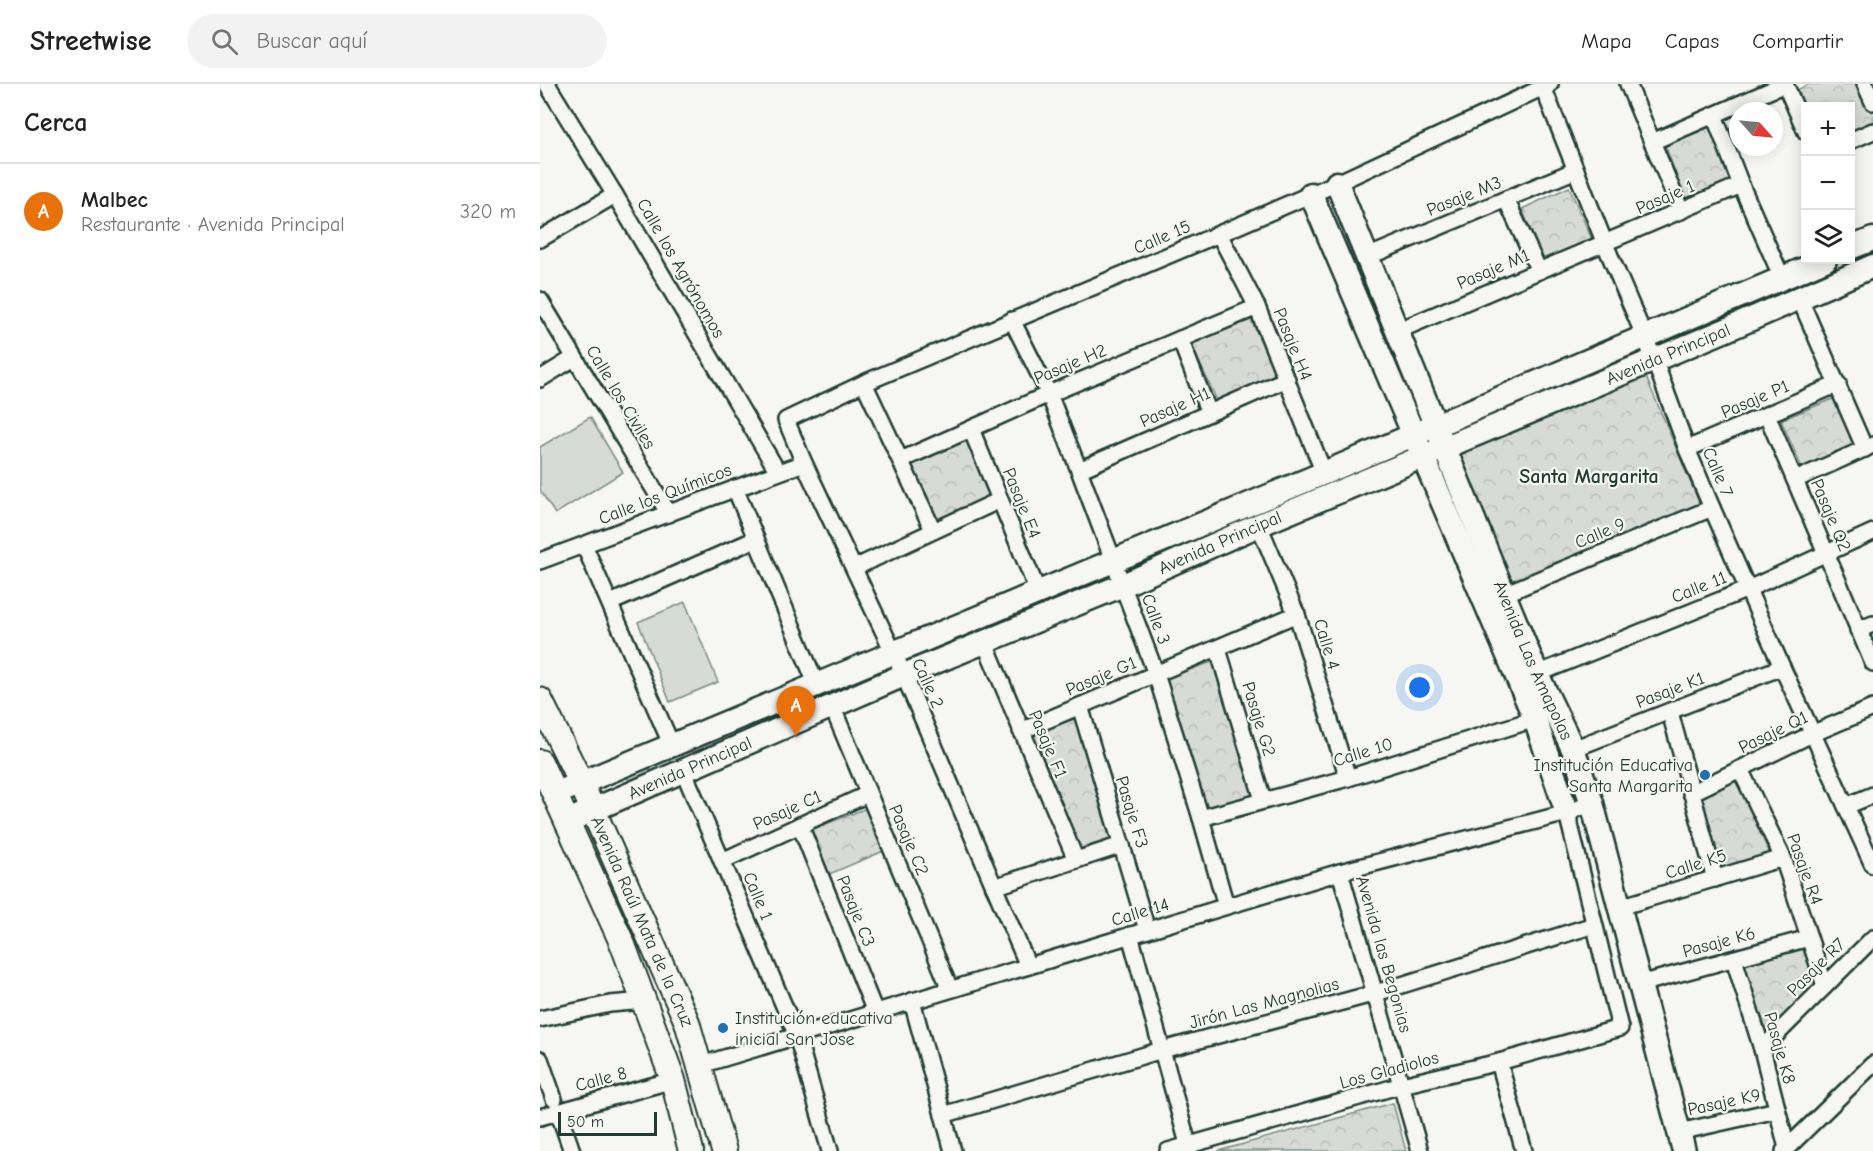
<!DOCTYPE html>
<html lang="es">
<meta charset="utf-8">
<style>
body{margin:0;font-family:"Comic Neue",sans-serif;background:#f2f2f2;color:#222}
.controls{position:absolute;right:18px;top:18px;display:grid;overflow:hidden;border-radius:0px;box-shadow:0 3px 15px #0003}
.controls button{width:54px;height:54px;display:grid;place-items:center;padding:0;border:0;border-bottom:2px solid #e0e0e0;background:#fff;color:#222;font:30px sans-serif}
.compass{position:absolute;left:1189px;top:18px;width:54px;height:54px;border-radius:50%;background:#fff;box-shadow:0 3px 15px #0003;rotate:117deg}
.scale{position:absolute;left:18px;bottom:15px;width:99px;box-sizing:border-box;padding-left:6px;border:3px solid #1f3d34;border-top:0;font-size:16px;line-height:21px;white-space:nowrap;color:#1f3d34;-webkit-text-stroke:4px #f6f6f2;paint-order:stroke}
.you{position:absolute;left:880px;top:604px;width:21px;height:21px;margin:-15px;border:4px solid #fff;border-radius:50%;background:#1a73e8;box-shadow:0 0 0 9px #1a73e833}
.badge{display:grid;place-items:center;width:39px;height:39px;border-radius:50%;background:#0f766e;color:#fff;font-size:20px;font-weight:700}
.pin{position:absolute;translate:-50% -50px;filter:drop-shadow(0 2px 3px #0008)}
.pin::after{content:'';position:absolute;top:32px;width:21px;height:18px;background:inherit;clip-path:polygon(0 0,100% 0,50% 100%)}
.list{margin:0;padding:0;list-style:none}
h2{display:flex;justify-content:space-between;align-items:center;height:78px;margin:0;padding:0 24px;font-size:26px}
h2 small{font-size:20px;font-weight:400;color:#767676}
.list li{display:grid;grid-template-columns:39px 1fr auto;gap:18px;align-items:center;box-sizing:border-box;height:96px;padding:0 24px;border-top:2px solid #e0e0e0}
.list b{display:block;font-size:22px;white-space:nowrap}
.list p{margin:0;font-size:20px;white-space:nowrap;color:#767676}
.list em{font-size:20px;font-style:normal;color:#767676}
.icon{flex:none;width:33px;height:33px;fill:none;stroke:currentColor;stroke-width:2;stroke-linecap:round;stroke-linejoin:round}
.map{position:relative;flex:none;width:1333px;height:1067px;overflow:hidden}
header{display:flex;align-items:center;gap:36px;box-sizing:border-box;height:84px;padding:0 30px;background:#fff;border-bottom:2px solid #e0e0e0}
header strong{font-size:28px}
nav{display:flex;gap:33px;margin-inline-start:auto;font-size:21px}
.search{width:420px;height:54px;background:#f2f2f2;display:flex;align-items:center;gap:15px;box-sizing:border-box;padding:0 21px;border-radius:33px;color:#767676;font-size:22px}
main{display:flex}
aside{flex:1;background:#fff}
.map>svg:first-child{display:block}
.grass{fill:url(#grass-tufts);stroke:#7a8c85;stroke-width:1.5}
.forest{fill:url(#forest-crowns);stroke:#7a8c85;stroke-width:1.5}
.pitch{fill:#d6dbd6;stroke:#7a8c85;stroke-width:1.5}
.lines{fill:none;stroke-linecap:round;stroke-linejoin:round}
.street-casing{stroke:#1f3d34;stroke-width:20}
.secondary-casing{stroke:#1f3d34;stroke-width:27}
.primary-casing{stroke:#1f3d34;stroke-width:28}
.street{stroke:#f6f6f2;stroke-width:15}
.secondary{stroke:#f6f6f2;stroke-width:22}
.primary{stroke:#f6f6f2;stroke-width:24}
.poi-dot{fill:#1f6fb2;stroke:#f6f6f2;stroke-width:2}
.labels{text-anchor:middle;stroke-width:4.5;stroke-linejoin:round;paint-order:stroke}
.street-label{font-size:18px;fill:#1f3d34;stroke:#f6f6f2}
.poi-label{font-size:18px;fill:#1f3d34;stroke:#f6f6f2;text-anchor:end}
.neighbourhood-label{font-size:20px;font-weight:bold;fill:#1f3d34;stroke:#f6f6f2}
</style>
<header>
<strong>Streetwise</strong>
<div class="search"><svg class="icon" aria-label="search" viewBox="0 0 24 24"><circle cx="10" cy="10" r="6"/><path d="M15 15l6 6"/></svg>Buscar aquí</div>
<nav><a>Mapa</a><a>Capas</a><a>Compartir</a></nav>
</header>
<main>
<aside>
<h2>Cerca<small></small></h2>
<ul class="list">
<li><span class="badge" style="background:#e8710a">A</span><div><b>Malbec</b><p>Restaurante · Avenida Principal</p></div><em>320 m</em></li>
</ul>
</aside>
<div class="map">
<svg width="1333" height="1067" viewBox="0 0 1333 1067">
<defs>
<pattern id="grass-tufts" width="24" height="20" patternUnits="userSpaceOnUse" patternTransform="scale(1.5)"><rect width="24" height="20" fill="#d6dbd6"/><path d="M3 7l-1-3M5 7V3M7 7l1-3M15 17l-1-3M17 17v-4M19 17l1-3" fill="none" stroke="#b7bdb8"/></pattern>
<pattern id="forest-crowns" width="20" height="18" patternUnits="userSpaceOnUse" patternTransform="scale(1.5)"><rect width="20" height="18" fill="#d6dbd6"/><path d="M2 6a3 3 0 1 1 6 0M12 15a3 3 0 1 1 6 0" fill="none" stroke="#b7bdb8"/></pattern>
</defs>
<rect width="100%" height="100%" fill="#f6f6f2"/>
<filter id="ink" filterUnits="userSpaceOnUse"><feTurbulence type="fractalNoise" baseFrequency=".0167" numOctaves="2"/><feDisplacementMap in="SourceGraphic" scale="12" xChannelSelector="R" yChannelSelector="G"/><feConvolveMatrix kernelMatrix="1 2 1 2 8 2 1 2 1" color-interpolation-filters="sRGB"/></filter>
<g filter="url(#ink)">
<g class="grass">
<polygon points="1333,161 1333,177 1117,266 1113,257 1117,253 1298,176 1310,176 1311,170"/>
<polygon points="571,489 573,494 369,581 364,571"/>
<polygon points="345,580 350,585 91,700 87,693 88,690"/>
</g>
<g class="forest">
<polygon points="1269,0 1318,0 1333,31 1333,41 1311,51 1310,22 1266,22 1265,26 1257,6"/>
<polygon points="1170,43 1194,100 1147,120 1125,61"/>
<polygon points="1029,103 1053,158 1004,178 982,125"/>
<polygon points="711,236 738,295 679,321 652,262 654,259"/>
<polygon points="1101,281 1160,421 970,500 914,363"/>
<polygon points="1295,314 1316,360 1262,384 1241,336"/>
<polygon points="430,352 454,413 397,439 394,438 370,380"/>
<polygon points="672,578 677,581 715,715 665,727 627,598 629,593"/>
<polygon points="536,635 573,754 539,765 491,652 513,641"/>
<polygon points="1195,694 1231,772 1177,788 1158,710"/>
<polygon points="327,724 346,766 287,791 270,751 271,746"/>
<polygon points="1265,862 1279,903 1227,949 1225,948 1203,881 1206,877"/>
<polygon points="853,1019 866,1067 678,1067"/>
</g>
<g class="pitch">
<polygon points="50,333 83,388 15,430 0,406 0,363"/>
<polygon points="145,518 178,598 130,618 98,538"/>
</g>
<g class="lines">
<g class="street-casing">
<g id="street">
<polyline points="7,0 75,111 238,388"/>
<polyline points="1088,0 1141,127"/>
<polyline points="1245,0 1266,48"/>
<polyline points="1325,0 1333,18"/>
<polyline points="1003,3 1065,160 1114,275 1147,365 1172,424 1242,583 1333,781"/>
<polyline points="1174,31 1201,101 1242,194"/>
<polyline points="1310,57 1333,47"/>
<polyline points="1112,58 1245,0"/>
<polyline points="966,115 999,187"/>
<polyline points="679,150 717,223 784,389"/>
<polyline points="0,155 75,111"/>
<polyline points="827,173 1036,86"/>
<polyline points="1259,213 1325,365"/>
<polyline points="0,216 129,430"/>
<polyline points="472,236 509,310 539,386 616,590 661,734 686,822"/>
<polyline points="857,247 1201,101"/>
<polyline points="640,255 669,329"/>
<polyline points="0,295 34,274"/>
<polyline points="324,299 393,446"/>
<polyline points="1227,331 1333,579"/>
<polyline points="431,345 498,508"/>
<polyline points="1147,365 1298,300"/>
<polyline points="361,376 509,310 717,223"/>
<polyline points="539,386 747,295"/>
<polyline points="1255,396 1333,361"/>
<polyline points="195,404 277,602"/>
<polyline points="719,441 758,534 808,694"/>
<polyline points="44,461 132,662"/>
<polyline points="0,477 264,379"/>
<polyline points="314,484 460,416"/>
<polyline points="964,510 1172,424"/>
<polyline points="70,519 216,455"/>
<polyline points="1318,546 1333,540"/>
<polyline points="445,559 536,776"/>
<polyline points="678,565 723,716"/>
<polyline points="997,590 1208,505 1333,448"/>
<polyline points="292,622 410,905"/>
<polyline points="540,622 607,846"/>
<polyline points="1130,628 1175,795"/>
<polyline points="481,647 757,530"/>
<polyline points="1033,665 1242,583"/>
<polyline points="1200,685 1243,774 1285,902"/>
<polyline points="143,686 257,952 290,1067"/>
<polyline points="1151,709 1274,649 1333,624"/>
<polyline points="1306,722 1333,711"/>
<polyline points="661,734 808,694 995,635"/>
<polyline points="260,741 335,928"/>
<polyline points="182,777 328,710"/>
<polyline points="800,788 880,1067"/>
<polyline points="454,803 582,761"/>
<polyline points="1080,823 1243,774"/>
<polyline points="590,851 650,1067"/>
<polyline points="1194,875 1222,965 1247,1064"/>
<polyline points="488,882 364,591 264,379 246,336 324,299 679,150 797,99 1010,0"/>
<polyline points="1100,900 1269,854"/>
<polyline points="372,917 413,1067"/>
<polyline points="0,935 70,920 104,917"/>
<polyline points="1222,965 1333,854"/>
<polyline points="0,975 14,1015"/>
<polyline points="959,978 984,1067"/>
<polyline points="161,981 800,788 1027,729 1052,719"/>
<polyline points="18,1027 32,1067"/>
<polyline points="403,1031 622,966 836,909 1054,841"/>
<polyline points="0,1033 133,996"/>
<polyline points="1139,1048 1237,1026"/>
<polyline points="628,1067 862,1001 959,978 1080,944 1027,729"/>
<polyline points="1244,1067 1333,980"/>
</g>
</g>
<g class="secondary-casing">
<g id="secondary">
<path id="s1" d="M797,99l167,411 33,80 36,75 19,54 92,348"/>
<polyline points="771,110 995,635 1027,729"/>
<polyline points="1310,164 1333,155"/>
<polyline points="15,710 784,389 1285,176"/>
<path id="s2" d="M28,739l11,-7 325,-141 219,-90 136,-60 467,-195 147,-64"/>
</g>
</g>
<g class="primary-casing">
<g id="primary">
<path id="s3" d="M0,616l41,83 106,239 37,129"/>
<polyline points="0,678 83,861 133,996 151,1067"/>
</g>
</g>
<use href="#street" class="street"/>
<use href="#secondary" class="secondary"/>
<use href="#primary" class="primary"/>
</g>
</g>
<g class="poi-dot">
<circle cx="1165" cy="691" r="6"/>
<circle cx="183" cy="944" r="6"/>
</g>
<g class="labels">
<g class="street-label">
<text transform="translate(924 112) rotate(-22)" y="6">Pasaje M3</text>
<text transform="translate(1125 113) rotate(-23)" y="6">Pasaje 1</text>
<text transform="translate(622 153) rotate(-23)" y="6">Calle 15</text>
<text transform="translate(141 184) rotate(60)" y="6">Calle los Agrónomos</text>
<text transform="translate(953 185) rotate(-23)" y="6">Pasaje M1</text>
<text transform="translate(753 260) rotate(68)" y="6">Pasaje H4</text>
<text dy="6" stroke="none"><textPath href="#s2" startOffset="1196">Avenida Principal</textPath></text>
<text transform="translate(530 280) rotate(-23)" y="6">Pasaje H2</text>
<text transform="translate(81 313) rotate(59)" y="6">Calle los Civiles</text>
<text transform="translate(1215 315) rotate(-23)" y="6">Pasaje P1</text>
<text transform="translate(635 323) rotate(-24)" y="6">Pasaje H1</text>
<text transform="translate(1178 388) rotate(67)" y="6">Calle 7</text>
<text transform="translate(125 410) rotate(-21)" y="6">Calle los Químicos</text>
<text transform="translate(482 419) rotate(68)" y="6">Pasaje E4</text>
<text transform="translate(1291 431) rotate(67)" y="6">Pasaje Q2</text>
<text transform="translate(1060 449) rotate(-23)" y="6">Calle 9</text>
<text dy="6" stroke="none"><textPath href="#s2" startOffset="710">Avenida Principal</textPath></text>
<text transform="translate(1159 503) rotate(-22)" y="6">Calle 11</text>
<text transform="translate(616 535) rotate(70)" y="6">Calle 3</text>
<text transform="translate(787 560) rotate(73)" y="6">Calle 4</text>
<text dy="6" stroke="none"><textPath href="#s1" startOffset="516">Avenida Las Amapolas</textPath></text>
<text transform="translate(561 592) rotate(-23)" y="6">Pasaje G1</text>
<text transform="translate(388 599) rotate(66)" y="6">Calle 2</text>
<text transform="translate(1130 606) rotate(-21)" y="6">Pasaje K1</text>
<text transform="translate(719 635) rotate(73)" y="6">Pasaje G2</text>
<text transform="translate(1233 648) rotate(-26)" y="6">Pasaje Q1</text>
<text transform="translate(508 660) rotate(67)" y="6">Pasaje F1</text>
<text transform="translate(823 668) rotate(-17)" y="6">Calle 10</text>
<text dy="6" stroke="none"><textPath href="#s2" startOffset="134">Avenida Principal</textPath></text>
<text transform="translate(247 726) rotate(-24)" y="6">Pasaje C1</text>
<text transform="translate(592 728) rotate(73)" y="6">Pasaje F3</text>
<text transform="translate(369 756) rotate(67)" y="6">Pasaje C2</text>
<text transform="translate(1156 780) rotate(-17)" y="6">Calle K5</text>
<text transform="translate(1265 785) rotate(70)" y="6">Pasaje R4</text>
<text transform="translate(218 812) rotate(67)" y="6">Calle 1</text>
<text transform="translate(316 827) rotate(68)" y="6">Pasaje C3</text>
<text transform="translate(600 828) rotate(-17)" y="6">Calle 14</text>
<text dy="6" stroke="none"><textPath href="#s3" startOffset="244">Avenida Raúl Mata de la Cruz</textPath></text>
<text transform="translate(1179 858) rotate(-15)" y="6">Pasaje K6</text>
<text transform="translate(844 870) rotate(74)" y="6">Avenida las Begonias</text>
<text transform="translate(1276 883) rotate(-45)" y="6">Pasaje R7</text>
<text transform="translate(724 919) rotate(-15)" y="6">Jirón Las Magnolias</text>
<text transform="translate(1240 964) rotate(74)" y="6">Pasaje K8</text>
<text transform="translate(849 986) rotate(-15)" y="6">Los Gladiolos</text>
<text transform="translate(61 995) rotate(-15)" y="6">Calle 8</text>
<text transform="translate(1184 1018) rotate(-12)" y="6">Pasaje K9</text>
</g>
<g class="poi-label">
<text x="1153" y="687">Institución Educativa<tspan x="1153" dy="21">Santa Margarita</tspan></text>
<text x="195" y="940" text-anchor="start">Institución educativa<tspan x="195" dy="21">inicial San Jose</tspan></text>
</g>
<g class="neighbourhood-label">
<text x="1049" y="399">Santa Margarita</text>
</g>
</g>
</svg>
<div class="controls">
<button>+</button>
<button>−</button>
<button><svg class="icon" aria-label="layers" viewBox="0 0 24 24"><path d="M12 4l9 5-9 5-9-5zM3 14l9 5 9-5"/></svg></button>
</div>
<svg class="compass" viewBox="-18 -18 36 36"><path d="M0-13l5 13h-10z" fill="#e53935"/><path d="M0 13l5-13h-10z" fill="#767676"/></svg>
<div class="scale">50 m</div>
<div class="you"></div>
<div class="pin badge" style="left:256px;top:652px;background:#e8710a">A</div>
</div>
</main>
